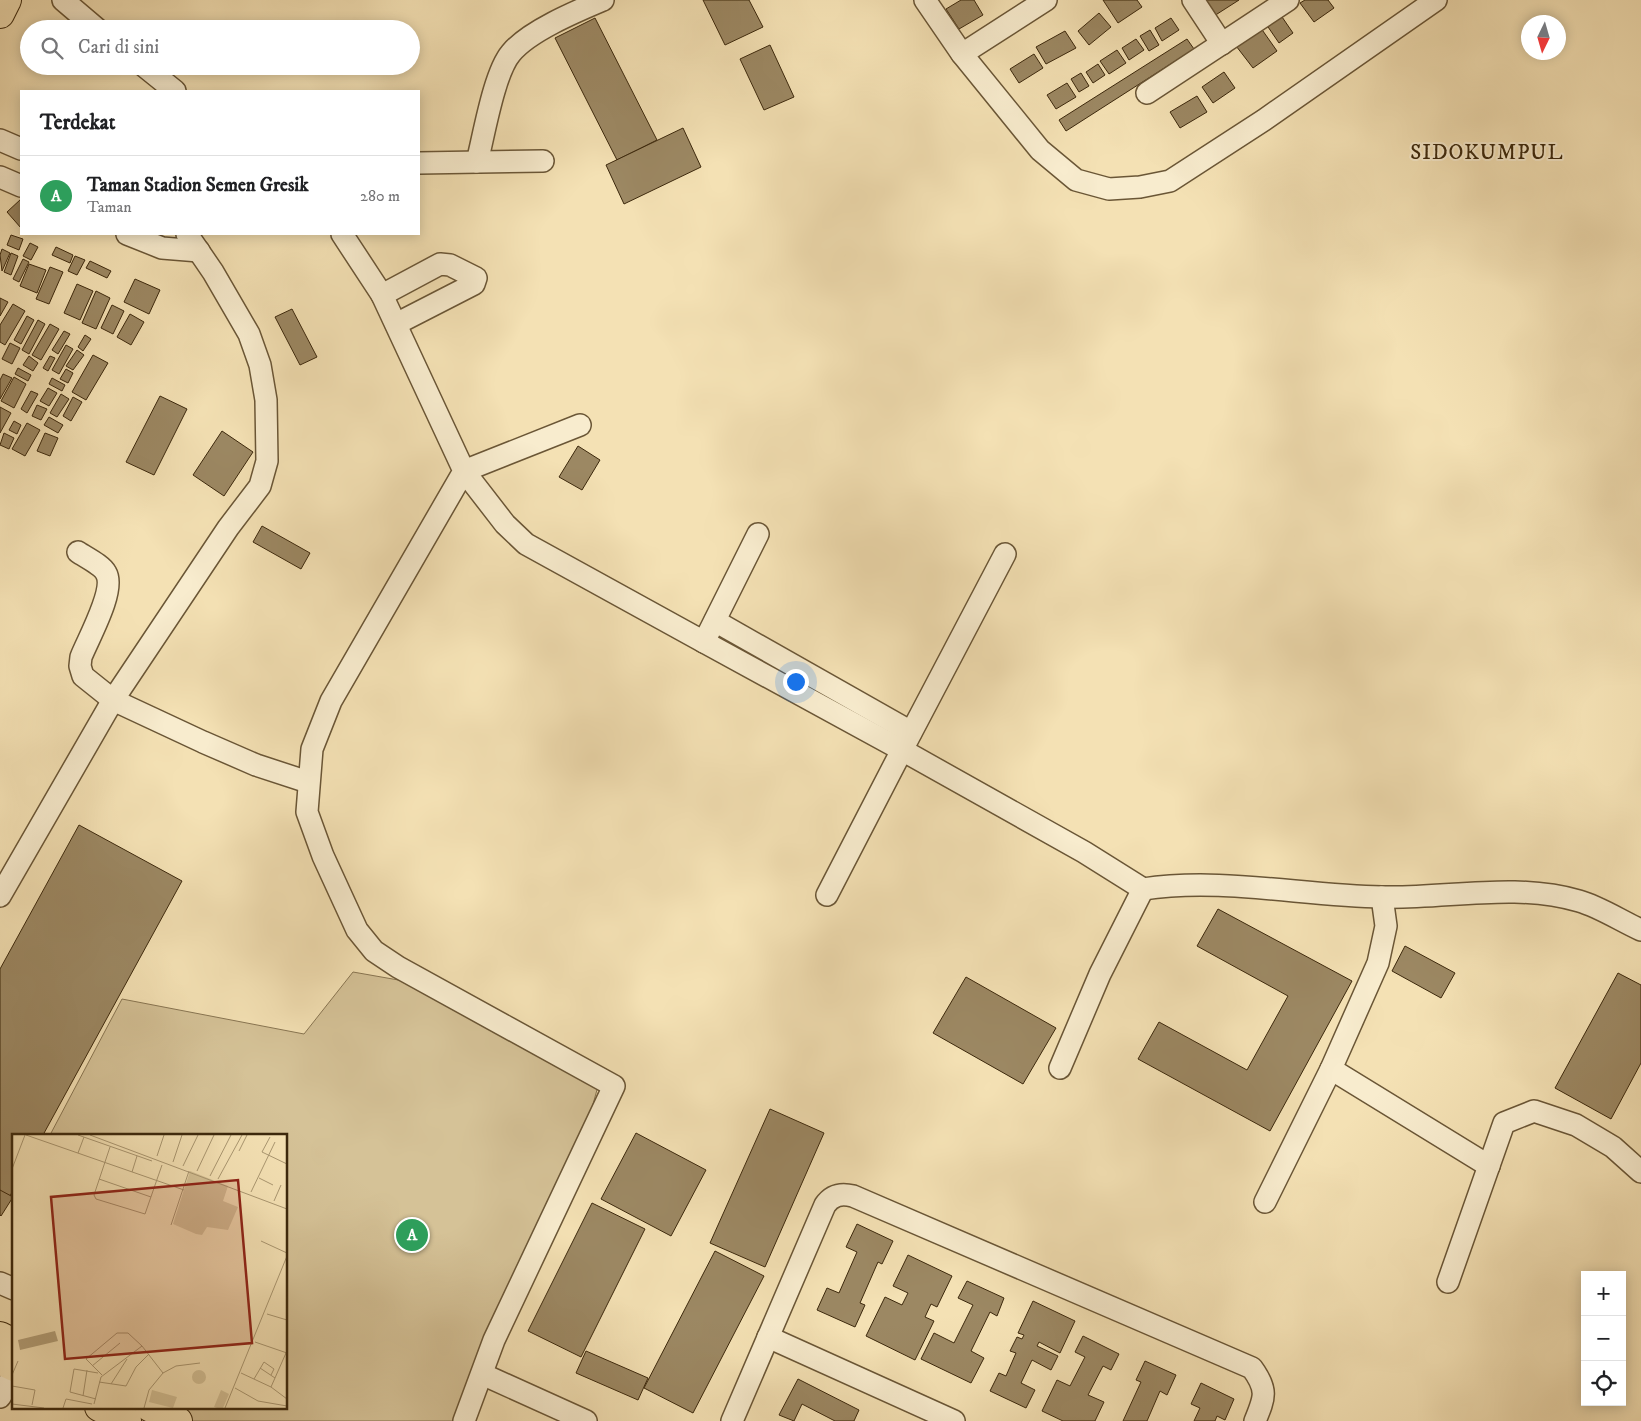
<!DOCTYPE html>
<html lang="id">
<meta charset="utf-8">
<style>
body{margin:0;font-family:"IM FELL DW Pica",serif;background:#f6f6f6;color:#202124}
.controls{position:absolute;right:15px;bottom:15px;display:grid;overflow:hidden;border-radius:0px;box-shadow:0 2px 12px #0003}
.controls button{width:45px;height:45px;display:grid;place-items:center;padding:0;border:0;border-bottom:1px solid #e0e0e0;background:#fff;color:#202124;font:25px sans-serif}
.compass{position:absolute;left:1521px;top:15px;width:45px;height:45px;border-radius:50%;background:#fff;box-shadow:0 2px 12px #0003;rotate:185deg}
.you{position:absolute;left:795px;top:681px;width:18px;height:18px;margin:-12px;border:4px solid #fff;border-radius:50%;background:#1a73e8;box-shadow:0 0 0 8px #1a73e833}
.badge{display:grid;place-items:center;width:32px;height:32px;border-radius:50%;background:#8f2418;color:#fff;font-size:16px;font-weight:700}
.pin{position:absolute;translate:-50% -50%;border:2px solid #fff;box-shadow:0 1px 5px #0006}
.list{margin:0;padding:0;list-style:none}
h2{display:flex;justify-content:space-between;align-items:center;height:65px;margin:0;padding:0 20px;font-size:21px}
h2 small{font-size:16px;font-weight:400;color:#757577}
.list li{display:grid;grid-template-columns:32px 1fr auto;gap:15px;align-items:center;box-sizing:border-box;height:80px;padding:0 20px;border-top:1px solid #e0e0e0}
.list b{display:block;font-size:19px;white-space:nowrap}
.list p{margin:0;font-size:16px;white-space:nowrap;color:#757577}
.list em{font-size:16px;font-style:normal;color:#757577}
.icon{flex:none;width:28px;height:28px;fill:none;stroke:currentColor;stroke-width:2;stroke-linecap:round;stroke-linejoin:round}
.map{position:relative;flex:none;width:1641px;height:1421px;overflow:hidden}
.search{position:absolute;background:#fff;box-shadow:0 2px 12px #0003;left:20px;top:20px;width:400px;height:55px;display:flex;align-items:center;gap:12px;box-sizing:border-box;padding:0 18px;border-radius:28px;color:#757577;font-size:19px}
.panel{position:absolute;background:#fff;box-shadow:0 2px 12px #0003;left:20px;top:90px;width:400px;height:145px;border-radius:0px}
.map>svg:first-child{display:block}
.green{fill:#d5c297;stroke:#887552}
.building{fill:#9c8863;stroke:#3c280c}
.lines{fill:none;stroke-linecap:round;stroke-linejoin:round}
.minor-casing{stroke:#6a5636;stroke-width:24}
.highway-casing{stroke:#3c280c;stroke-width:30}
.minor{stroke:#f8ecce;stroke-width:21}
.highway{stroke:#f4e1b4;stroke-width:28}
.labels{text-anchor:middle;stroke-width:4;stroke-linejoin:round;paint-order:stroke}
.quarter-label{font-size:21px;letter-spacing:1px;fill:#3c280c;stroke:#f8ecce}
.inset-road{fill:none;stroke:#aa9771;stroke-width:1}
.view{fill:#8f2418;fill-opacity:0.15;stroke:#8f2418;stroke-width:2.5}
.inset-edge{fill:none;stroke:#3c280c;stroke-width:2.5}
</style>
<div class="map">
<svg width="1641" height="1421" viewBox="0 0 1641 1421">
<rect width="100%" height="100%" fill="#f4e1b4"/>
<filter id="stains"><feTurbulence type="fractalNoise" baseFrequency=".004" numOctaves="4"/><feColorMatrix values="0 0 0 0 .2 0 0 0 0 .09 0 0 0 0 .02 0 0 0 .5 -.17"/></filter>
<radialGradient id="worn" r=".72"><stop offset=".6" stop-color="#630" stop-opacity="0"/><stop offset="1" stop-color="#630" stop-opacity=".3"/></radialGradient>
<polygon class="green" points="353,972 404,981 598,1086 592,1108 460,1421 181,1421 153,1407 286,1407 286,1135 50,1135 122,999 304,1034"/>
<g class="building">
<polygon points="703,0 749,0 763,27 725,45"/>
<polygon points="961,0 974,0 983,15 959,29 946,9"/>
<polygon points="1103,0 1137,0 1142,7 1118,23"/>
<polygon points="1205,0 1239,0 1214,16"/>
<polygon points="1305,0 1328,0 1334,8 1314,22 1300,3"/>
<polygon points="1099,13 1111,27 1089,45 1078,31"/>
<polygon points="1280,14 1293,33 1279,43 1266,24"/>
<polygon points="595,18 657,140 617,160 555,38"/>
<polygon points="1171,18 1179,30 1162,41 1155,28"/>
<polygon points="1258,24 1277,51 1253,68 1233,42"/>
<polygon points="1150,30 1159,45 1149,51 1140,36"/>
<polygon points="1065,31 1076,48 1046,64 1036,47"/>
<polygon points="1136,39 1144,50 1129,60 1122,48"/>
<polygon points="1187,39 1194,49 1066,131 1059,120"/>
<polygon points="770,45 794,97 764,110 740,59"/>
<polygon points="1117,50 1126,63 1109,74 1100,61"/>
<polygon points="1034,54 1043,68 1019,83 1010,69"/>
<polygon points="1098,64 1105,75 1093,83 1086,72"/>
<polygon points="1224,72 1235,88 1213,103 1202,87"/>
<polygon points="1081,73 1089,86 1079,92 1071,79"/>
<polygon points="1067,83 1076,97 1056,109 1047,95"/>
<polygon points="1197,96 1207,112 1180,128 1170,112"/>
<polygon points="683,128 701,167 624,204 606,165"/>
<polygon points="21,199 21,228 7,212"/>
<polygon points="11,235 23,239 19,250 7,245"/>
<polygon points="30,243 38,247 31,260 23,256"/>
<polygon points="56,247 73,255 70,263 52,255"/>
<polygon points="2,249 10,253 2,271 0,255"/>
<polygon points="11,253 18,256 11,275 4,272"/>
<polygon points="75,256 85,260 77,275 68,271"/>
<polygon points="23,259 29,262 19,282 13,279"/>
<polygon points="90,261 111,271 107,278 86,268"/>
<polygon points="29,264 46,270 37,293 20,286"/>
<polygon points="50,267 63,272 49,304 36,299"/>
<polygon points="135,279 160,290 149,314 124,302"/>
<polygon points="77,284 93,291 80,320 64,313"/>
<polygon points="96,291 110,298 96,329 82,323"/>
<polygon points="0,298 8,302 0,316"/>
<polygon points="13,304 25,311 5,345 0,342 0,325"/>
<polygon points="112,305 124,311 113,334 101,328"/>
<polygon points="292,309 317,357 300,365 275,317"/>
<polygon points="130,314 144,322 131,345 117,337"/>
<polygon points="27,316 34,320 21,344 14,340"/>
<polygon points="38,320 45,324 29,354 22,350"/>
<polygon points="50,324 59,329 41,360 32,355"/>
<polygon points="64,331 70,334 58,354 52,350"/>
<polygon points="85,335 91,339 83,351 78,347"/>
<polygon points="10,343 20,348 12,364 2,359"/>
<polygon points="66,345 73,349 59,374 52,370"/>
<polygon points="77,350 84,355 73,370 66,366"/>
<polygon points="93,355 108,363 86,400 72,392"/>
<polygon points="29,356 38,363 33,371 23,365"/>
<polygon points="50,356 55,358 48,371 43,368"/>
<polygon points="18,368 31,375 28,381 15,374"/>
<polygon points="66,369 73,373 68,383 60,379"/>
<polygon points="3,374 12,378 0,399 0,380"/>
<polygon points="14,377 26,384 14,408 1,401"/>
<polygon points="52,378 65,385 62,391 49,384"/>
<polygon points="48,388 57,393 49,406 40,401"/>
<polygon points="31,391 38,394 27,413 21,409"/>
<polygon points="61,394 69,399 57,417 50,413"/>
<polygon points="160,396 187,409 154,475 126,462"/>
<polygon points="73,397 82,402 71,421 63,416"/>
<polygon points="37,405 47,409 41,420 32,416"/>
<polygon points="0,407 11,413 0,433"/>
<polygon points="49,417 63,425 58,433 44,425"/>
<polygon points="14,421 21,425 17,434 9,430"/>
<polygon points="27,423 40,430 25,456 12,449"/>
<polygon points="222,431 253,452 224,496 193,475"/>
<polygon points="4,433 14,438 9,449 0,445"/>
<polygon points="45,433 58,438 50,456 37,451"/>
<polygon points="578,446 600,460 582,490 559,477"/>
<polygon points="262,526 310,553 301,569 253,542"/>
<polygon points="79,825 182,881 43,1135 14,1135 14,1189 2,1209 0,1208 0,969"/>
<polygon points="1218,909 1352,981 1270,1131 1138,1059 1159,1022 1247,1070 1288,996 1197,946"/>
<polygon points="1405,946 1455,973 1441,998 1392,971"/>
<polygon points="1618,973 1641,985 1641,1063 1611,1119 1555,1088"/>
<polygon points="966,977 1056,1028 1023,1084 933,1033"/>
<polygon points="770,1109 824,1133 765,1267 710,1243"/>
<polygon points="636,1133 706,1170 671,1236 601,1199"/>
<polygon points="0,1190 13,1197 1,1216 0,1215"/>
<polygon points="592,1203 645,1229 581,1357 528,1331"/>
<polygon points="857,1224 893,1241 882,1264 878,1262 860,1303 865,1305 855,1327 817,1310 827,1288 839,1293 857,1252 846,1247"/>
<polygon points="715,1251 764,1276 693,1413 644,1388"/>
<polygon points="908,1255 952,1276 937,1307 931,1304 925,1317 934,1321 915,1360 866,1336 885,1297 902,1305 908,1293 893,1286"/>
<polygon points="967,1281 1004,1298 997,1316 990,1312 971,1351 984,1358 971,1383 921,1359 934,1333 954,1343 973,1305 958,1298"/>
<polygon points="1033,1301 1075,1321 1060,1353 1039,1342 1037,1346 1058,1356 1051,1370 1032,1360 1021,1383 1035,1390 1026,1408 990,1391 999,1373 1006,1376 1016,1353 1010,1351 1017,1337 1022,1339 1024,1335 1018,1333"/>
<polygon points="1083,1336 1119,1354 1111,1370 1103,1366 1088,1395 1104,1402 1095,1421 1063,1421 1042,1411 1057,1380 1070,1386 1085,1357 1075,1352"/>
<polygon points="586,1351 648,1378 638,1400 576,1373"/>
<polygon points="1145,1361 1176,1375 1167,1395 1160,1391 1147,1421 1123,1421 1141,1382 1136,1380"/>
<polygon points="798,1379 859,1410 854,1421 835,1421 802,1404 794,1421 779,1415"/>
<polygon points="1201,1383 1234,1399 1225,1420 1217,1416 1215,1421 1194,1421 1200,1408 1191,1404"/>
</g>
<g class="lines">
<g class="minor-casing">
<g id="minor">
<polyline points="63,0 97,29"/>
<polyline points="925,0 962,54 1046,0"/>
<polyline points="1193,0 1222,44"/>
<polyline points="962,54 1040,150 1076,180 1109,189 1140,187 1170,181 1264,120 1436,0"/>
<polyline points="144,66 175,91"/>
<polyline points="1147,93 1288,0"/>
<polyline points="0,140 21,149"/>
<path d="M477,162c7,-27 17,-89 34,-109 18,-22 66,-42 92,-53"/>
<polyline points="419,163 543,161"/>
<polyline points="0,177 21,186"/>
<polyline points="127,234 162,248 199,251"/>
<polyline points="342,234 382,295 464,471 331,701 312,749 307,812 323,856 357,930 374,951 398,967 614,1086 494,1340 464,1421"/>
<polyline points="382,295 440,264 450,265 476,278 474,284 396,324"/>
<polyline points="580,425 464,471 505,524 526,544 704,642 758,534"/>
<path d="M78,552c7,5 24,13 28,21 10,17 -18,66 -25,84l-1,9 3,10 30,24 90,42 53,23 52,17"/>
<polyline points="1005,554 902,750 1084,852 1143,889 1100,974 1060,1068"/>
<polyline points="715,621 911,732"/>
<polyline points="704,642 902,750 827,895"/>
<path d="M1143,889c79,-12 160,7 239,8 65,2 132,-15 197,4 21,6 42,20 62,29"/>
<polyline points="0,896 113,700 228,528 260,486 267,461 266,400 260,365 249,334 213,272 187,234"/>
<polyline points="1382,897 1386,926 1378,963 1331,1069 1489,1166"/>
<polyline points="1265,1202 1331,1069"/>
<polyline points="1448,1282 1504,1123 1534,1111 1576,1125 1613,1147 1641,1172"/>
<polyline points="0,1283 14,1289"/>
<polyline points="768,1337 954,1421"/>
<polyline points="482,1374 586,1421"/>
<polyline points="0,1397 14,1374"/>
<path d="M732,1421l93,-216c7,-10 16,-12 28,-9l399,172c16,22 13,29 3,53"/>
</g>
</g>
<g class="highway-casing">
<g id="highway">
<polyline points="0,14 7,0"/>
<polyline points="0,1336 14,1343"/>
<polyline points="0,1360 14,1367"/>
<polyline points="99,1407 127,1421"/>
<polyline points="149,1407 178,1421"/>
</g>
</g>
<use href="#minor" class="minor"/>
<use href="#highway" class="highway"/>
</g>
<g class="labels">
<g class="quarter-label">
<text x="1487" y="159">SIDOKUMPUL</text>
</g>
</g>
<g transform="translate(12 1134)">
<rect width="275" height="275" fill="#f4e1b4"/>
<path d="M178,37l38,15 -5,15 15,6 -10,23 -21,-3 -5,8 -6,-1 -23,-10zM180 243a7 7 0 1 1 14 0a7 7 0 1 1-14 0ZM140,256l25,7 -4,11 -24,-6zM209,256l8,4 -6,14h-6l-3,-1z" fill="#d5c297"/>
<path d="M43,197l3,10 -38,9 -2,-10z" fill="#b5a27b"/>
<path class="inset-road" d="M14,1l158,55M66,1l74,26M78,1l197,74M258,3l-8,15 25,12M98,13l-16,48 2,4 49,15 17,-49M227,17l8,-16M66,19l6,-16M145,22l7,-21M161,28l9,-27M171,32l15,-31M0,35l13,-34M185,37l17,-36M120,38l5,-16M198,42l21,-41M247,44l14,7M87,45l52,18M206,45l24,-44M239,58l24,-50M262,67l7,-16M159,91l18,-54M249,107l26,12M255,180l20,6M243,208l32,11M80,232l28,-23M248,234l15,10M229,239l30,14M0,241l6,-14M90,241l-16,-16 31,-26h11l14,13M242,245l10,-17 10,7 -3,6M87,248l27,4 10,-19 13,-13M99,250l16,-25M0,252l23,4 -3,15M259,253l15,-34M259,253l16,12M223,254l23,13 29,5M71,262l4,-26M84,265l-26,-7 4,-23 24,4M0,270l32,4M82,270l7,-27 41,-31 21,27M51,274l3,-9 26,5M132,274l5,-18 14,-17 13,-7 24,-3M213,274l62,-152"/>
<path class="view" d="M226,46l14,163 -187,16 -14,-162z"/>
<rect width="275" height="275" class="inset-edge"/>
</g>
<rect width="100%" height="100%" filter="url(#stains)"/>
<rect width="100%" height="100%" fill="url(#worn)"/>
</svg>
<div class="controls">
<button>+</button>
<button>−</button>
<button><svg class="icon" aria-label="locate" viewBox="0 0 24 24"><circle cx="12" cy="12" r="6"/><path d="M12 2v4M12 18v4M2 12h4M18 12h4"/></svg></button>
</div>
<svg class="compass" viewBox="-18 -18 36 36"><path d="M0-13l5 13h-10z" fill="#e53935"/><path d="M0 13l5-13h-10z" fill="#757577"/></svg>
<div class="you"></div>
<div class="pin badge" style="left:412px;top:1235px;background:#2e9e5b">A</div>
<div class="search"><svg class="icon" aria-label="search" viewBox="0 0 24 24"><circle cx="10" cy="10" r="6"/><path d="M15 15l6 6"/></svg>Cari di sini</div>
<section class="panel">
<h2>Terdekat<small></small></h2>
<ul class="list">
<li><span class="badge" style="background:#2e9e5b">A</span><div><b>Taman Stadion Semen Gresik</b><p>Taman</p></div><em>280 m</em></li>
</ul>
</section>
</div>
